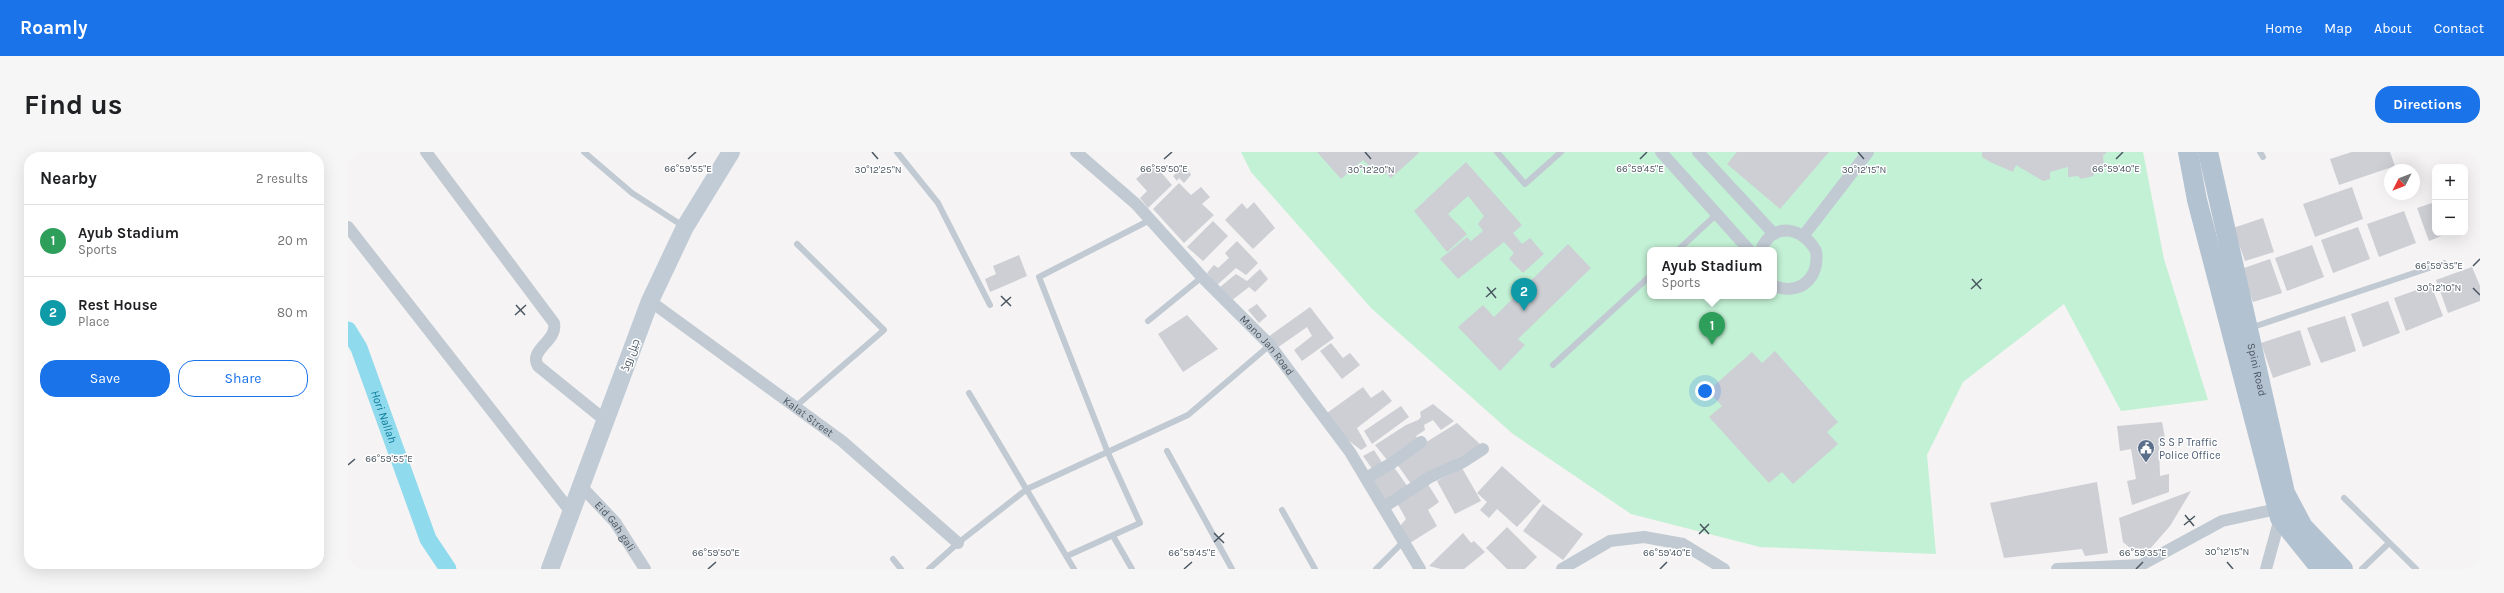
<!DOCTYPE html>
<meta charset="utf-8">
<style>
body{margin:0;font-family:Karla,Cairo,sans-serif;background:#f6f6f6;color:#202124}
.controls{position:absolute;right:12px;top:12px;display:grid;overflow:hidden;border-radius:8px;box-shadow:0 4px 16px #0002}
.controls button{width:36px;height:36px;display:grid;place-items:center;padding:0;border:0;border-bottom:1px solid #e0e0e0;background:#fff;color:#202124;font:20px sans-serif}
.compass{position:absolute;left:2036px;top:12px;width:36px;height:36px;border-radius:50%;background:#fff;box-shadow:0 4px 16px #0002;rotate:228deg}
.you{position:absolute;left:1357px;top:239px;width:14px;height:14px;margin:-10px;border:3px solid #fff;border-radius:50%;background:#1a73e8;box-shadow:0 0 0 6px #1a73e833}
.badge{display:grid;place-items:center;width:26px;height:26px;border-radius:50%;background:#1a73e8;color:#fff;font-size:13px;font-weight:700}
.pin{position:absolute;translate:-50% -33px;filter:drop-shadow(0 1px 2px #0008)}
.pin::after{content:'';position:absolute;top:21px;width:14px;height:12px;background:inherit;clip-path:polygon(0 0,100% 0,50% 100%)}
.popup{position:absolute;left:1299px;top:95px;width:130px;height:52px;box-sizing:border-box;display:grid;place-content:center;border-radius:8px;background:#fff;filter:drop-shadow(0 1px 3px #0005);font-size:13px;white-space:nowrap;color:#757577}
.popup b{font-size:15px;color:#202124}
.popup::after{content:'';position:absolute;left:50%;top:100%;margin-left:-8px;border:8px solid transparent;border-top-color:#fff}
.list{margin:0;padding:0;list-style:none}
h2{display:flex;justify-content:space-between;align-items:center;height:52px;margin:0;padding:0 16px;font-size:17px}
h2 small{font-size:13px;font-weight:400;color:#757577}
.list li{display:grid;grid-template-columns:26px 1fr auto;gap:12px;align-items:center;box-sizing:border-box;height:72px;padding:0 16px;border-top:1px solid #e0e0e0}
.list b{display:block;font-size:15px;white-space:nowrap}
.list p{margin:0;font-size:13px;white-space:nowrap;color:#757577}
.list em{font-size:13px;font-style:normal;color:#757577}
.actions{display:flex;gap:8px;padding:12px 16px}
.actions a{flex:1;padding:9px 0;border:1px solid #1a73e8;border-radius:16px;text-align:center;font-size:14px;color:#1a73e8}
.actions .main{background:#1a73e8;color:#fff}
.map{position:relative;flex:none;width:2132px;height:417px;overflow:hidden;border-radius:16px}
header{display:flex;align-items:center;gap:24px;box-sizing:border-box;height:56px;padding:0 20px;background:#1a73e8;color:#fff}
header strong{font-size:19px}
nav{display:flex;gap:22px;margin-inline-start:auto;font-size:14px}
.intro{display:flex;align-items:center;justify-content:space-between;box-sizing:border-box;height:96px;padding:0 24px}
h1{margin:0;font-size:28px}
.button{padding:10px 18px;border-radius:16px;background:#1a73e8;color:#fff;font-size:14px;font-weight:700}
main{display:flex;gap:24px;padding:0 24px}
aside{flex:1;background:#fff;border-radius:16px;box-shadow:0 4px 16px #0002}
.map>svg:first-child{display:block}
.green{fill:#c3f1d5;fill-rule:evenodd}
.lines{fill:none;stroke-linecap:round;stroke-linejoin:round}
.canal{stroke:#90daee;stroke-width:17}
.building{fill:#cdcfd5}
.lane{stroke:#c1cad2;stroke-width:6}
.street{stroke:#c1cad2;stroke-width:12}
.secondary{stroke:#c1cbd6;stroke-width:18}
.primary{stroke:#b3c2d1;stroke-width:20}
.ticks{fill:none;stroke:#4a5661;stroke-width:1.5}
.labels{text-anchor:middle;stroke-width:3;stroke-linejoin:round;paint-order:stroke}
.street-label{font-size:11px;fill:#4a5661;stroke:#fff}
.service-label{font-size:11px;fill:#4e5e75;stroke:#fff;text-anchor:start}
.water-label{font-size:12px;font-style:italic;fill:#0c7c9b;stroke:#fff}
.ticks-label{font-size:10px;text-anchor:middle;fill:#4a5661;stroke:#fff;stroke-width:3;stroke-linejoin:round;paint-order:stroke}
</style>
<header>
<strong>Roamly</strong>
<nav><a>Home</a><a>Map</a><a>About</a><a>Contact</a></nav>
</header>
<div class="intro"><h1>Find us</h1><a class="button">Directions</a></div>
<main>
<aside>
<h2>Nearby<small>2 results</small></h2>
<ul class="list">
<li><span class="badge" style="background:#2e9e5b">1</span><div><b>Ayub Stadium</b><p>Sports</p></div><em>20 m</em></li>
<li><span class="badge" style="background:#0f9aa8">2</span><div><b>Rest House</b><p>Place</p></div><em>80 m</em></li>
</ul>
<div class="actions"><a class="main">Save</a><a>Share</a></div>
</aside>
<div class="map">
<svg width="2132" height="417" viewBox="0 0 2132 417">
<rect width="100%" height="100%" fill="#f5f3f3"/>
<path class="green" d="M893,0h902l21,107 44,141 -87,11 -57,-107 -101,78 -36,73 9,99 -176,-7 -129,-33 -118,-80 -141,-125 -121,-137zM1302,98h124v46h-124z"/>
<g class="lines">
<path class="canal" id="s1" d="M0,178l11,18 69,191 20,30"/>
</g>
<g class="building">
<polygon points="969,0 1070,0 1071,1 1043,26 1033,17 1028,20 1015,8 993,27"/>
<polygon points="1389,0 1481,0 1432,57 1379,12"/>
<polygon points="1634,0 1759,0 1755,4 1756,13 1748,15 1745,24 1733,27 1730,24 1720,25 1720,15 1702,20 1702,27 1695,29 1668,13 1665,20 1642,10 1634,5"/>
<polygon points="2004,0 2042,0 2047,14 1991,33 1982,7"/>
<polygon points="1118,10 1174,73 1165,81 1174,92 1182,86 1196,102 1175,121 1161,107 1166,101 1156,90 1110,127 1092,107 1119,85 1123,89 1135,79 1130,72 1136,64 1120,44 1100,62 1119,82 1099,100 1066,59"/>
<polygon points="805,11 824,33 800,56 792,46 799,39 788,27"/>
<polygon points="838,12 843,23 836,31 831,26 829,29 825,24"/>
<polygon points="831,31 843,43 853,35 862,45 854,52 866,63 836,91 805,57"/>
<polygon points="2004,35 2015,67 1967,85 1955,52"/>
<polygon points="906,50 927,76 905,97 877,68 894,51 899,57"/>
<polygon points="2087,50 2087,81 2101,81 2081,89 2069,56"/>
<polygon points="2056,59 2068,91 2031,105 2019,72"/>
<polygon points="1915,66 1926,100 1897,109 1885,76"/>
<polygon points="865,69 880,84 855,109 839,95"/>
<polygon points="2010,75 2022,107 1985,121 1973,88"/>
<polygon points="889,89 910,111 898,123 888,116 869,133 859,121 866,113 870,116 881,106 877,101"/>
<polygon points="1220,92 1243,116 1170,187 1177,193 1152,219 1110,175 1135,153 1146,165"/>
<polygon points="1964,93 1976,125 1939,139 1927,106"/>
<polygon points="671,103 679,124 642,140 637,127 648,122 645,114"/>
<polygon points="1922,107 1934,141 1905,150 1893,117"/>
<polygon points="2124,115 2132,134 2132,149 2100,161 2088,128"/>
<polygon points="912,117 920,127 907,140 901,135 883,149 872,135 888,122 899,129"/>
<polygon points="2083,133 2095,164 2058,179 2046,146"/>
<polygon points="2040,149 2052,181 2015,195 2003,162"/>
<polygon points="909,152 919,164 911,171 900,158"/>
<polygon points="962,155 986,186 954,209 946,198 964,184 959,175 929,196 920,185"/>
<polygon points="839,163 870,197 835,220 810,182"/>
<polygon points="1997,164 2008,199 1973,211 1959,176"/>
<polygon points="1952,178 1963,213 1925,226 1913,191"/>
<polygon points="983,191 995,206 1002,201 1012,213 994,227 972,199"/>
<polygon points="1427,199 1490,270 1479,280 1490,292 1445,332 1434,320 1421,331 1361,265 1374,254 1360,239 1404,200 1414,211"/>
<polygon points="1015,235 1023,246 1035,238 1044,249 1009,276 1019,294 1013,298 996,285 979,261"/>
<polygon points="1085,252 1106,269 1093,278 1085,268 1076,273 1077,278 1068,284 1070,288 1040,309 1027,293 1058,273 1070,268 1073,265 1072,260"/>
<polygon points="1053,254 1061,265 1024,292 1016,279"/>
<polygon points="1814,270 1818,291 1811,295 1812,324 1821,322 1821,340 1784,353 1779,329 1788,327 1783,297 1772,299 1769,274"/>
<polygon points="1109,271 1133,293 1063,332 1049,312 1072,294"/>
<polygon points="1026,298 1035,312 1025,318 1015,304"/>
<polygon points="1045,314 1060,335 1038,350 1023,327"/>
<polygon points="1154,314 1193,349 1169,375 1149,357 1141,366 1132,358 1139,350 1129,341"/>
<polygon points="1114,316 1133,349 1107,362 1089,329"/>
<polygon points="1078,329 1091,350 1080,358 1089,374 1062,391 1051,375 1058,367 1048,349"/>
<polygon points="1749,330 1760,401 1737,404 1734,397 1656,406 1642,351"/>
<polygon points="1843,339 1822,374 1801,398 1789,402 1775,390 1771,366"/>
<polygon points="1195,352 1235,382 1215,408 1175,379"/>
<polygon points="1159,375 1189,405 1177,417 1159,417 1138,396"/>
<polygon points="1115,381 1123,391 1126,389 1137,400 1116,417 1093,417 1081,414"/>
</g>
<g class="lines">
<g class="lane">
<polyline points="236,0 284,41 335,74"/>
<polyline points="549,0 590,51 642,153"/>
<polyline points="1149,0 1177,32 1213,0"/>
<polyline points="1912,0 1915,5"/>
<polyline points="1330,98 1369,62"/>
<polyline points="800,169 854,125"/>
<polyline points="1902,176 2096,111"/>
<polyline points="1205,213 1302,124"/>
<polyline points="621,241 726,417"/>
<polyline points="447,255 536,178 449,92"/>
<polyline points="819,299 884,417"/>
<polyline points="1996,346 2068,417"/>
<polyline points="934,358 967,417"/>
<polyline points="765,384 784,417"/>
<polyline points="719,404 792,371 760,301 691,125 802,68"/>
<polyline points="545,407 553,417"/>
<polyline points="581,417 610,391 679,337 840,263 922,193"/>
<polyline points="1028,417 1056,389"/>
<polyline points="2014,417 2041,391"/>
</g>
<g class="street">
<path d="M78,0l128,171c4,18 -26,27 -16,43l68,55"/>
<path id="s2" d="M728,0l60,52 66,73 68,68 80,107 70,117"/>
<polyline points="1313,0 1401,98"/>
<polyline points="1350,0 1426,82"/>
<polyline points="0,75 223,360"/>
<polyline points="1456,83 1520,0"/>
<path d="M1413,98c12,-29 42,-23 55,1 4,27 -16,45 -42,35"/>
<path id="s3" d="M302,149l192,140 116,102"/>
<polyline points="1018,326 1044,311 1073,290"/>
<path id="s4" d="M233,334l34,36 30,47"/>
<polyline points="1036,355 1082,325 1115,310 1135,297"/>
<polyline points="1214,417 1262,389 1296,385 1335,392 1376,417"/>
<polyline points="1709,417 1793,413 1874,369 1929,357"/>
<polyline points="1918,417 1932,366"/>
</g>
<polyline class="secondary" points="202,417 302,149 337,75 383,0"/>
<g class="primary">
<polyline points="1840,0 1849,48 1932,366 1973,417"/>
<path id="s5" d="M1860,0l77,341 18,34 40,42"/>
</g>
</g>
<path class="ticks" d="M524,0l6,7M1017,0l6,7M1510,0l6,7M340,7l8,-7M816,7l8,-7M1292,7l7,-7M1768,7l7,-7M2125,114l7,-7M1624,127l9,10M1139,135l9,11M2125,136l7,7M1623,137l11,-10M653,144l10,10M1138,145l10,-9M168,153l9,10M653,154l10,-9M167,163l11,-10M0,313l7,-6M1837,363l9,11M1352,372l9,10M1836,373l11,-9M866,381l10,10M1351,382l10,-10M866,390l10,-9M1879,410l6,7M360,417l8,-7M836,417l8,-7M1312,417l7,-7M1788,417l7,-7"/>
<defs>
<g id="civic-pin" transform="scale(0.9)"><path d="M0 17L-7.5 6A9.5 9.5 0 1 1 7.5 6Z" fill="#5c6f8a" stroke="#fff"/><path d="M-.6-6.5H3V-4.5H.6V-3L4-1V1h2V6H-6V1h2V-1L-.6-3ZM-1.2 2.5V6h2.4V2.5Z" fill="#fff"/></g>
</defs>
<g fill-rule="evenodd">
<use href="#civic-pin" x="1798" y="296"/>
</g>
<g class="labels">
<g class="street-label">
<text dy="4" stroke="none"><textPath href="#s2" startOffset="272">Mano Jan Road</textPath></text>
<text transform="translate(282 203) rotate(-70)" y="4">جیل روڈ</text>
<text dy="4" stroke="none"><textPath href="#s5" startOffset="223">Spini Road</textPath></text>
<text dy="4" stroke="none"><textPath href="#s3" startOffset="196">Kalat Street</textPath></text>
<text dy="4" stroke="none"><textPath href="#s4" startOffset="53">Eid Gah gali</textPath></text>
</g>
<g class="service-label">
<text x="1811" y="294">S S P Traffic<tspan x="1811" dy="13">Police Office</tspan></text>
</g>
<g class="water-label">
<text dy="4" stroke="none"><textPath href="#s1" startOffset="94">Hori Nallah</textPath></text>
</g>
</g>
<g class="ticks-label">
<text x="1292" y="20">66°59'45"E</text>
<text x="1768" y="20">66°59'40"E</text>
<text x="340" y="20">66°59'55"E</text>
<text x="816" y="20">66°59'50"E</text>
<text x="530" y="21">30°12'25"N</text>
<text x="1023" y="21">30°12'20"N</text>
<text x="1516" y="21">30°12'15"N</text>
<text x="2091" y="117">66°59'35"E</text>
<text x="2091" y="139">30°12'10"N</text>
<text x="41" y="310">66°59'55"E</text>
<text x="1879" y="403">30°12'15"N</text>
<text x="368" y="404">66°59'50"E</text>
<text x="844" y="404">66°59'45"E</text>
<text x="1319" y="404">66°59'40"E</text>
<text x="1795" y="404">66°59'35"E</text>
</g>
</svg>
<div class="controls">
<button>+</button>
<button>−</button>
</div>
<svg class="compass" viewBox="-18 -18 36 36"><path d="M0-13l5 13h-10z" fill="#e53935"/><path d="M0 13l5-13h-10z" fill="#757577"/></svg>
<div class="you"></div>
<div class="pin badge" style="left:1364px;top:193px;background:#2e9e5b">1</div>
<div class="popup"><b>Ayub Stadium</b>Sports</div>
<div class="pin badge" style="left:1176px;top:159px;background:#0f9aa8">2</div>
</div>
</main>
